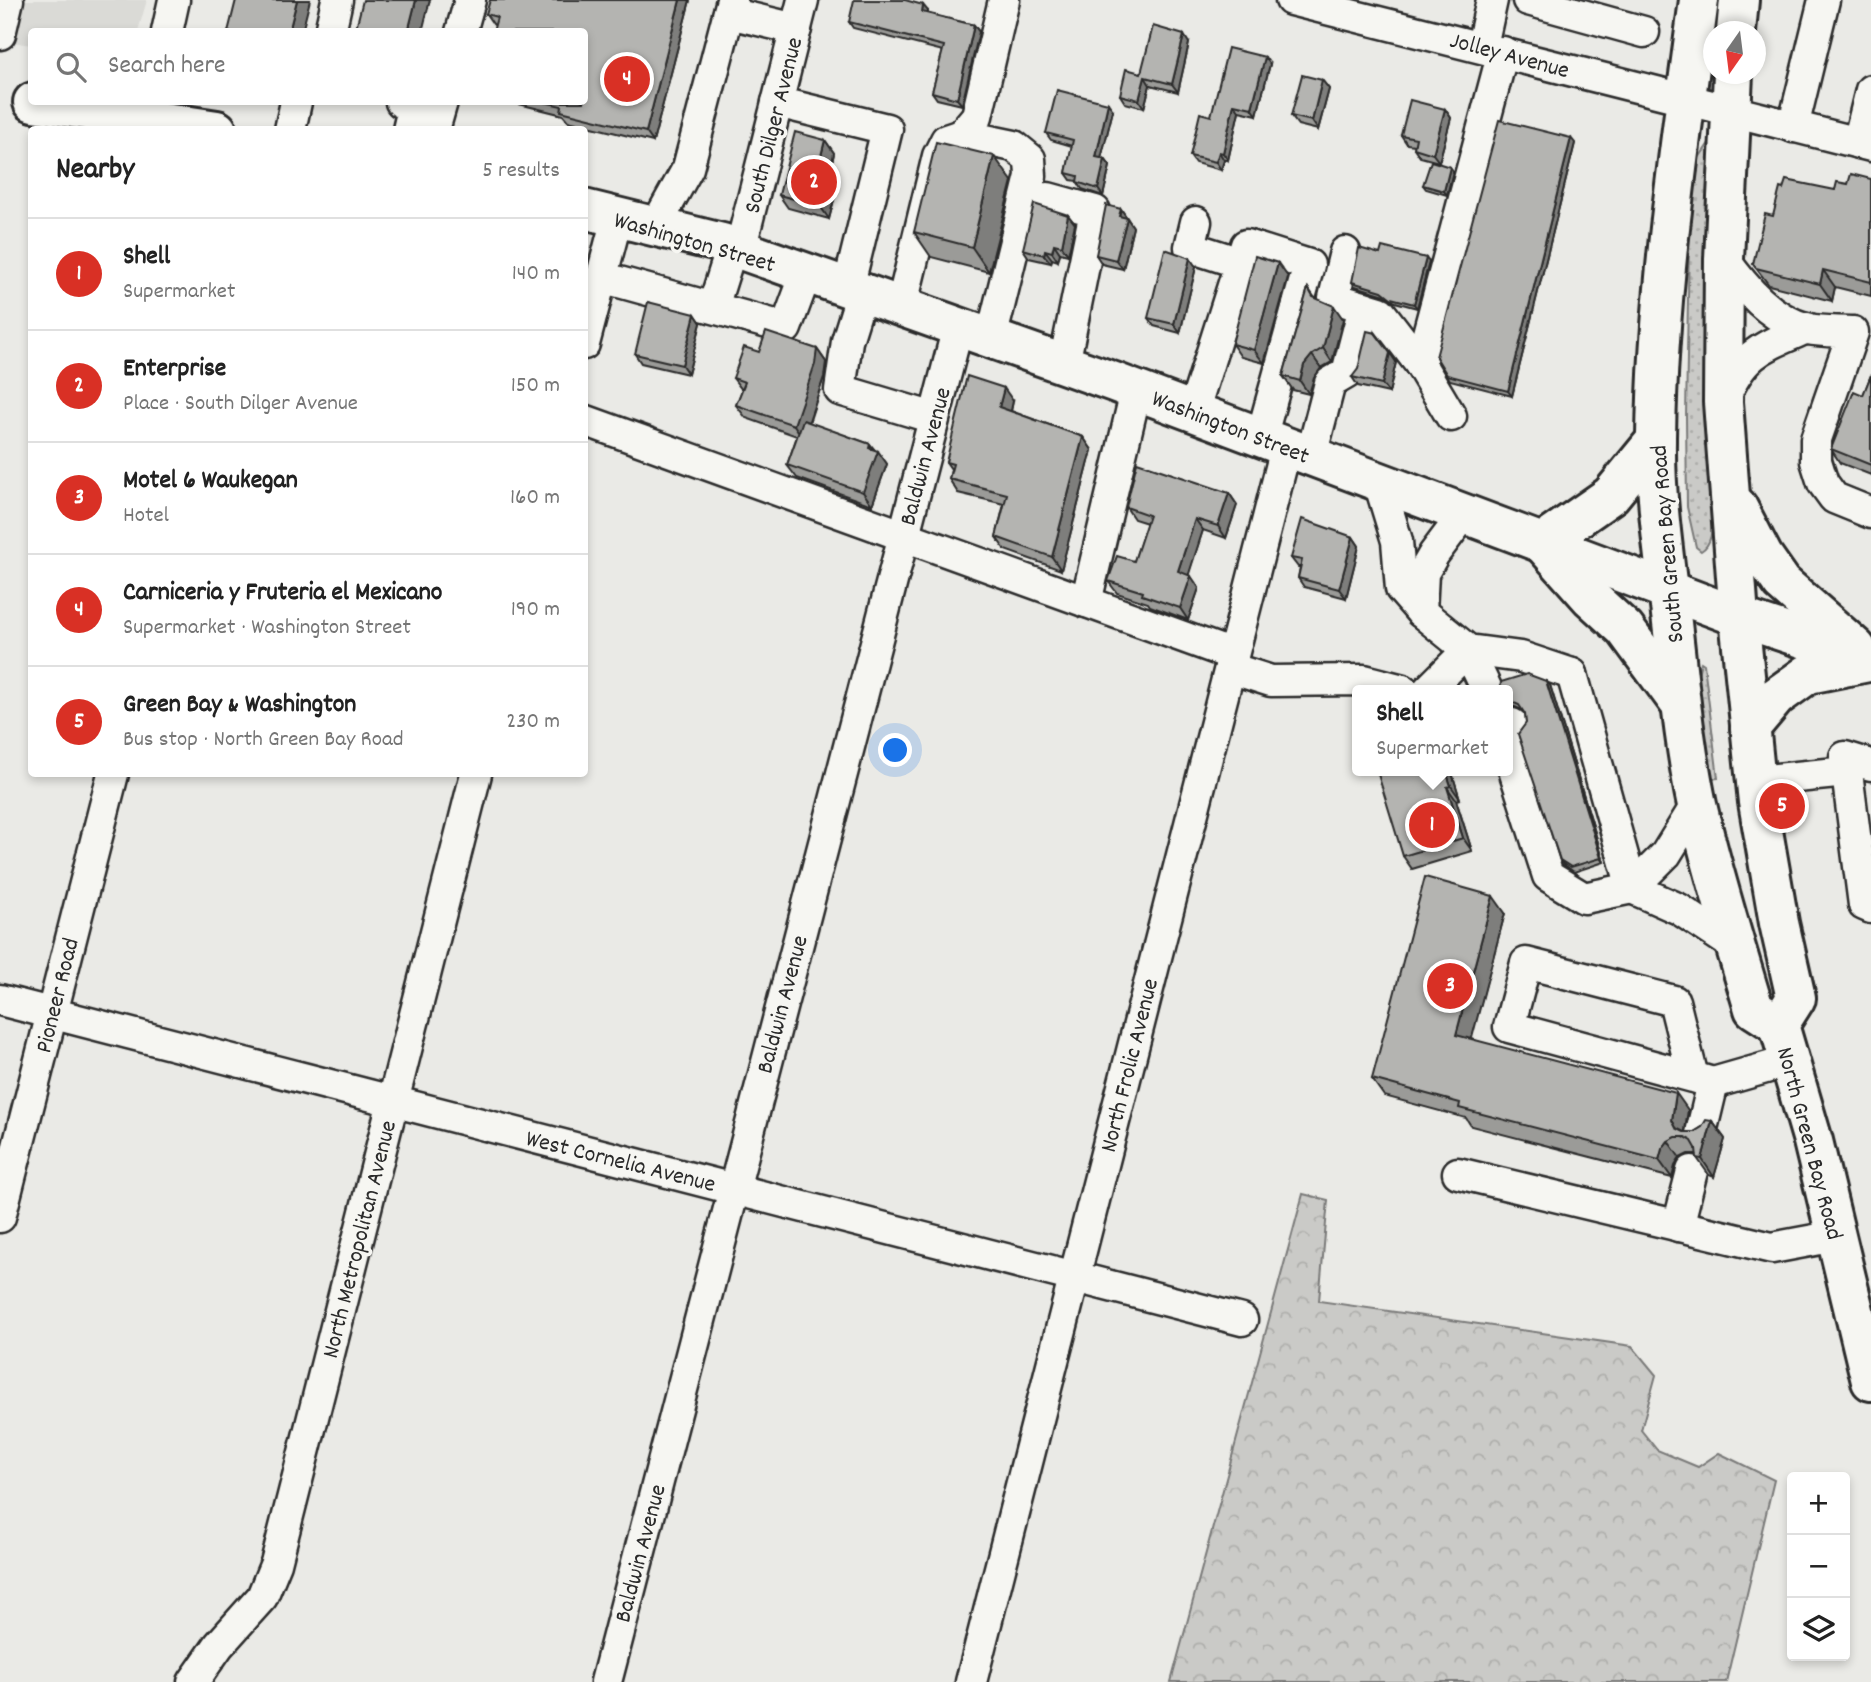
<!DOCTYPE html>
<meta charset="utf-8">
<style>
body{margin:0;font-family:Dekko,sans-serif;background:#f2f2f2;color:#222}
.controls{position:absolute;right:21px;bottom:21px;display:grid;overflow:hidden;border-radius:7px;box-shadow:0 4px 10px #0003}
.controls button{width:63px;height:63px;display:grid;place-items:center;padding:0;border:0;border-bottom:2px solid #e0e0e0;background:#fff;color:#222;font:35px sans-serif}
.compass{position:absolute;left:1703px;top:21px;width:63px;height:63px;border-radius:50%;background:#fff;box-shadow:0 4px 10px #0003;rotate:194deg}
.you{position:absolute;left:896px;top:751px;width:24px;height:24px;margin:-18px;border:5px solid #fff;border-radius:50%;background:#1a73e8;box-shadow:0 0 0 10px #1a73e833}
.badge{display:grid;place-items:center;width:46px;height:46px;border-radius:50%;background:#d93025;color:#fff;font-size:23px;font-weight:700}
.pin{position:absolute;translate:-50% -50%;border:4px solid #fff;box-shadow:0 2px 7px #0006}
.popup{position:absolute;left:1352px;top:685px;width:161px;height:91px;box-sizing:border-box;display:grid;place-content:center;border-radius:7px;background:#fff;filter:drop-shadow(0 2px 5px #0005);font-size:23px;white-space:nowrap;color:#767676}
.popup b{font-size:26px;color:#222}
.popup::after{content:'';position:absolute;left:50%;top:100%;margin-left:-14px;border:14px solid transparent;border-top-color:#fff}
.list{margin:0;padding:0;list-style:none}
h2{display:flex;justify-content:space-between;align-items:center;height:91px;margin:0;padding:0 28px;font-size:30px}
h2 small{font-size:23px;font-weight:400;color:#767676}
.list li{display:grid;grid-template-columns:46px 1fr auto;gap:21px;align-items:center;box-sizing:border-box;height:112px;padding:0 28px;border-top:2px solid #e0e0e0}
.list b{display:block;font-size:26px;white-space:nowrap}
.list p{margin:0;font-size:23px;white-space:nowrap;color:#767676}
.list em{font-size:23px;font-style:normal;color:#767676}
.icon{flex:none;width:38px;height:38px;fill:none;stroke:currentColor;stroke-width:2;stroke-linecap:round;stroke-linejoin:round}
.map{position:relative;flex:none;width:1871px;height:1682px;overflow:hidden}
.search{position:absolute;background:#fff;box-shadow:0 4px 10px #0003;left:28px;top:28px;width:560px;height:77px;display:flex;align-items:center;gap:18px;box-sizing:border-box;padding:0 24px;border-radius:7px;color:#767676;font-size:26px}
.panel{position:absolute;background:#fff;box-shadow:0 4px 10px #0003;left:28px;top:126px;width:560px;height:651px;border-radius:7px}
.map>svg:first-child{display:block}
.built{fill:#dadad6}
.grass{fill:url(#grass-dots);stroke:#7a7a79;stroke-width:2}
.forest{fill:url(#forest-crowns);stroke:#7a7a79;stroke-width:2}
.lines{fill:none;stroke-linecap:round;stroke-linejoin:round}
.minor-casing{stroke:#2b2b2b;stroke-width:35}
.major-casing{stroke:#2b2b2b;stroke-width:44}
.minor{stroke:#f6f6f2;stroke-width:30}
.major{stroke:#f6f6f2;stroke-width:38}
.wall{fill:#9b9b98;stroke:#2b2b2b;stroke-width:2}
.shaded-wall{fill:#7e7e7c;stroke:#2b2b2b;stroke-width:2}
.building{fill:#b4b4b1;stroke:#2b2b2b;stroke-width:2}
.labels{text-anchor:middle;stroke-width:7;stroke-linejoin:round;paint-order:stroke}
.street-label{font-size:24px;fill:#2b2b2b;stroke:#f6f6f2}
</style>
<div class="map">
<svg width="1871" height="1682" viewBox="0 0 1871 1682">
<defs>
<pattern id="grass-dots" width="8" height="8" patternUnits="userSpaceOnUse" patternTransform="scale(1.75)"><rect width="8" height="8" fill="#cacac7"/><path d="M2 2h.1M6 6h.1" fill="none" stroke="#aeaeab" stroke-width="1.8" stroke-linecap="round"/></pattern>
<pattern id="forest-crowns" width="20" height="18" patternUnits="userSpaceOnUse" patternTransform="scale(1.75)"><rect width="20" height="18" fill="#cacac7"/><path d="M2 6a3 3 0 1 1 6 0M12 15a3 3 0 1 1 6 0" fill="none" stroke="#aeaeab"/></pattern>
</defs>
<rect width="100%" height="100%" fill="#eaeae6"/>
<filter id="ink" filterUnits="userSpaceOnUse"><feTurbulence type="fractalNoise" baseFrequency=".0143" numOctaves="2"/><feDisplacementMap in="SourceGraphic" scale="14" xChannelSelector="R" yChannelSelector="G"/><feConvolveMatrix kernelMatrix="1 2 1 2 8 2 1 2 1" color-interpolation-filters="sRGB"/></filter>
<g filter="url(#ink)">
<polygon class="built" points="0,0 147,0 138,31 32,32 31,45 0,40"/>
<g class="grass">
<path d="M1709,143l2,1 2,365c-1,14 1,34 -12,42l-5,-4 -9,-40 -1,-90 4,-240 3,-10z"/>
<polygon points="1701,662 1704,664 1718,778 1708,779 1695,686"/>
</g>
<polygon class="forest" points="1303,1194 1328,1200 1319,1301 1632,1346 1656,1375 1641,1430 1657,1450 1698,1467 1719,1453 1774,1480 1726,1682 1171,1682"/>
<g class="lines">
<g class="minor-casing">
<g id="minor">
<polyline points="1291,0 1871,146"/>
<polyline points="1528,0 1644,32"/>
<polyline points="729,13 796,29"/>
<polyline points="167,32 174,0"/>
<polyline points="330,32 337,0"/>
<polyline points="461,32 470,0"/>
<polyline points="0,34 8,0"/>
<polyline points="1482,46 1492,0"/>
<polyline points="401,102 414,104 408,130"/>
<polyline points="777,102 887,129 848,288"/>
<polyline points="1793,127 1824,0"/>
<polyline points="290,130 296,102"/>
<polyline points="434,130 442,102"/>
<polyline points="961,135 977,116 1004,0"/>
<polyline points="1858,143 1871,90"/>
<polyline points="1048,198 1095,211 1064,364"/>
<polyline points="1196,222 1190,247 1240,263"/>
<polyline points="655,227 688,168 732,0"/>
<polyline points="740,250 803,0"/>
<polyline points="1345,252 1334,298 1380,312 1420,364"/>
<path d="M1724,259c21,29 46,60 84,70 14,3 31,2 45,3l-37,107v22l7,22 11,15 37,15"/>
<polyline points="601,277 786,328 806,274"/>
<polyline points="862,293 847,341 840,390 934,418"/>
<polyline points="713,307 732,247"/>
<polyline points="901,308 938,156 946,140 961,135 1014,146 1030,159 1031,176 991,339"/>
<polyline points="584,344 617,218"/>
<path d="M1724,399c19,-47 39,-52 83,-71"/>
<polyline points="1193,412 1246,245 1309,265 1261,438"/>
<polyline points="1451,416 1420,364 1503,52"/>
<polyline points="584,420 1233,655"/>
<polyline points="1311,456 1330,383 1347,373 1364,307"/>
<polyline points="1379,482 1397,541 1401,589 1421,612 1468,650 1521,657 1572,674"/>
<polyline points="1086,602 1136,391"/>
<polyline points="1421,612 1423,573 1434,554 1464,514"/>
<polyline points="1230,668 1271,681 1364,680 1403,690"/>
<polyline points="1572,674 1632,888"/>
<polyline points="1428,690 1468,650 1487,690"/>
<polyline points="1507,726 1512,724"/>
<polyline points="1507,748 1548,876 1584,898 1632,888 1666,854 1697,804"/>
<polyline points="1871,765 1845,757 1864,905 1871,908"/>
<polyline points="1756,781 1847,772"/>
<polyline points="1632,888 1679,909 1736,947"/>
<polyline points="0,1000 1242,1320"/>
<polyline points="1693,1077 1674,1001 1526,963 1509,1027 1693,1077 1713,1083 1701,1133"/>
<polyline points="1713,1083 1790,1061"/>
<polyline points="1458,1173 1772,1248 1836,1236"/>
<polyline points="0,1217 113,774"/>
<polyline points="1678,1226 1692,1171"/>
<polyline points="193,1682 219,1645 262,1597 276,1563 476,774"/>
<polyline points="606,1682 958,327"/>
<polyline points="971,1682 1286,448"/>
</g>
</g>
<g class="major-casing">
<g id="major">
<path d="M1699,0c-19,145 -41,290 -43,437 -1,57 7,112 14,169 8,66 13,133 27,199 16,69 37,136 57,204l25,16"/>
<polyline points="1736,32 1739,0"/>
<polyline points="1733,74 1724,259 1723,402 1739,617 1758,802 1779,923 1796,998 1779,1025 1813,1141 1871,1381"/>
<polyline points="33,102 217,130"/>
<polyline points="584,209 722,243 1114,382 1739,617 1871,661"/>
<polyline points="1656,440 1611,495 1542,543 1590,597 1625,629 1680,704"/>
<polyline points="1737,506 1763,556 1782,583 1856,648"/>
<polyline points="1750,728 1776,697 1808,674 1868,662"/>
</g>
</g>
<use href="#minor" class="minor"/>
<use href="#major" class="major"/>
</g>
<g class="wall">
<polygon points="690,0 653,142 568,121 563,115 511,102 584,102 493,24 486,14"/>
<polygon points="928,11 928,14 974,25 979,32 962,105 937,99 932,92 943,51 853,28 849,22"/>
<polygon points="1189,43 1178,92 1150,85 1144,108 1125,103 1120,95 1141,73"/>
<polygon points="1270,64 1257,115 1239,111 1228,160 1224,160 1221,170 1195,163 1190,156 1211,116"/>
<polygon points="1322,80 1329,89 1318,130 1298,125 1291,116"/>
<polygon points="1445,109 1451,118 1439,162 1420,157 1414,148 1415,145 1407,144 1401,135"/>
<polygon points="1113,110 1101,158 1105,159 1110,166 1103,196 1082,189 1077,181 1071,180 1066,173 1072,146 1051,140 1046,133"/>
<polygon points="825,140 834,153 830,172 838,184 829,219 788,208 779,195"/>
<polygon points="1575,143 1512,396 1450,380 1436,357"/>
<polygon points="1450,167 1453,171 1447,195 1426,189 1423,185"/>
<polygon points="1871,179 1871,296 1835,287 1832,301 1769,285 1753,264 1773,216 1848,184"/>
<polygon points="1012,181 989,272 931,257 914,232"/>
<polygon points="1121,209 1133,227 1123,269 1102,264 1096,255"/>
<polygon points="1068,215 1075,224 1068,255 1060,253 1058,261 1052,259 1051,263 1029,258 1023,249"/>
<polygon points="1380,254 1429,262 1417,308 1395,302 1385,295 1355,286 1352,282"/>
<polygon points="1196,267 1180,333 1154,326 1148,318"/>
<polygon points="1288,277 1264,363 1241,357 1232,344"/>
<polygon points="1308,288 1315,298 1343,319 1332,362 1321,368 1314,378 1309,394 1293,390 1283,376"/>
<polygon points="695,314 701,323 688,374 641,363 635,354"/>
<polygon points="817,349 826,362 824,377 809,423 870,444 887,464 872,505 797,478 787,465 797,436 746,418 736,405 742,390 733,378 759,352"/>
<polygon points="1396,362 1389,393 1358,386 1352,377"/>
<polygon points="1871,375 1871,475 1840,463 1831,449 1863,395"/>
<polygon points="1013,401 1011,411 1083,437 1092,450 1061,570 1005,550 996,537 1004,504 958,493 949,479 951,469 946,462"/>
<polygon points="1229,493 1237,505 1226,538 1203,530 1188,575 1199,588 1188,620 1150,606 1148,603 1117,593 1108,581 1134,561 1147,523 1134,519 1126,507"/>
<polygon points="1353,537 1359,546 1346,598 1304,587 1298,578 1300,567 1298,567 1291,558"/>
<polygon points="1546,681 1550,685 1604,862 1574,872 1563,864 1560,860 1526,723 1525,714 1522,710 1515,707 1507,707 1507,690"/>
<polygon points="1452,773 1460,799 1456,800 1472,851 1412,869 1403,856"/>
<polygon points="1505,913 1471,1039 1688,1110 1685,1132 1694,1132 1712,1121 1725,1139 1714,1177 1709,1175 1697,1158 1697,1154 1688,1154 1680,1158 1675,1166 1672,1178 1471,1126 1466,1118 1384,1096 1372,1079"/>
</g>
<g class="shaded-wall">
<polygon points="297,0 310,0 302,32 289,32"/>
<polygon points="416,0 430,0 422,32 408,32"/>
<polygon points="680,0 690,0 653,142 646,132"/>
<polygon points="923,5 928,11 926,19 922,12"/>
<polygon points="974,25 979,32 962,105 957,99"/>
<polygon points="1184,35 1189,43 1178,92 1172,84"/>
<polygon points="1265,57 1270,64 1257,115 1252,108"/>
<polygon points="1145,77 1150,85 1144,108 1139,100"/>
<polygon points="1322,80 1329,89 1318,130 1312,121"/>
<polygon points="1108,103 1113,110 1100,163 1096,157"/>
<polygon points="1234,104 1239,111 1228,160 1223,153"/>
<polygon points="1445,109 1451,118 1439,162 1433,154"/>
<polygon points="1571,138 1575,143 1512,396 1508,391"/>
<polygon points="825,140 834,153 830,172 838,184 829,219 820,206 818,168"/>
<polygon points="1219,152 1224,160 1221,170 1216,162"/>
<polygon points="994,156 1012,181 989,272 972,247"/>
<polygon points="1105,159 1110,166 1103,196 1098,189"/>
<polygon points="1450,167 1453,171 1447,195 1444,191"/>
<polygon points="1121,209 1127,218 1125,225 1119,216"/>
<polygon points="1068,215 1075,224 1068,255 1062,246"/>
<polygon points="1127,218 1133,227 1123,269 1116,260"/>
<polygon points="1054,244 1060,253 1058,261 1052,252"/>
<polygon points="1045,250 1052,259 1051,263 1044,255"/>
<polygon points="1190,258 1196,267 1180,333 1174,324"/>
<polygon points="1426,258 1429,262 1417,308 1414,304"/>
<polygon points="1278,263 1288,277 1264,363 1254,350"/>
<polygon points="1823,270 1835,287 1832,301 1820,284"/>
<polygon points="1334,306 1343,319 1332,362 1323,348"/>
<polygon points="695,314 701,323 688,374 682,365"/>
<polygon points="817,349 826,362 824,377 803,438 794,425"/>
<polygon points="1390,353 1396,362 1389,393 1382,384"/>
<polygon points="1312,355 1321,368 1314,378 1309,394 1300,381 1304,365"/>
<polygon points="1004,388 1013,401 1009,420 999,407"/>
<polygon points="1083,437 1092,450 1061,570 1052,557"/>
<polygon points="870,444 877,454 878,451 887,464 872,505 863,492"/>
<polygon points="1229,493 1237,505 1226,538 1218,526"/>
<polygon points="1195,519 1203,530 1186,583 1178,571"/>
<polygon points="1353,537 1359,546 1346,598 1339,589"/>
<polygon points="1191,576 1199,588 1188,620 1180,608"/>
<polygon points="1546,681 1550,685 1604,862 1601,858"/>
<polygon points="1446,771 1450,771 1452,773 1460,799 1451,786"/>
<polygon points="1447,787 1456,800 1472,851 1463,838"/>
<polygon points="1493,896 1505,913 1468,1053 1456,1035"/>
<polygon points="1676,1093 1688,1110 1684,1137 1676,1128 1672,1120"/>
<polygon points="1712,1121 1725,1139 1714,1177 1702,1159"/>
<polygon points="1668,1141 1680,1158 1675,1166 1672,1178 1659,1160 1662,1149"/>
</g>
<g class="building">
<polygon points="236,0 297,0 289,32 228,32"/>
<polygon points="363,0 416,0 408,32 355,32"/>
<polygon points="490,0 680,0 646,132 561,111 562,106 544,102 584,102 584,32 493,32 497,17 486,14"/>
<polygon points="854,0 905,0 923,5 922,12 974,25 957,99 932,92 944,46 849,22"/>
<polygon points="1153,26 1184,35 1172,84 1145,77 1139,100 1120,95 1126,69 1141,73"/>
<polygon points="1228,48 1265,57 1252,108 1234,104 1223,153 1219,152 1216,162 1190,156 1200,113 1211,116"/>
<polygon points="1302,75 1322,80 1312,121 1291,116"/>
<polygon points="1057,90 1108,103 1096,157 1105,159 1098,189 1077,182 1078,176 1066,173 1073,140 1046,133"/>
<polygon points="1410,100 1445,109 1433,154 1414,148 1416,138 1401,135"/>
<polygon points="1499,120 1571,138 1508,391 1447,375 1436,357"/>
<polygon points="795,132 825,140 818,168 829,171 820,206 779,195"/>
<polygon points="936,142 994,156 972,247 914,232"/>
<polygon points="1431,161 1450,167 1444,191 1423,185"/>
<polygon points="1851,174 1871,179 1871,282 1823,270 1820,284 1756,268 1753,264 1765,214 1773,216 1780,188 1783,189 1786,180 1835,190 1837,182 1848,184"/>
<polygon points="1034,204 1068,215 1062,246 1054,244 1052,252 1045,250 1044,255 1023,249"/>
<polygon points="1106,205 1121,209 1119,216 1127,218 1116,260 1096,255"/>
<polygon points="1382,247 1426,258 1414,304 1391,298 1382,291 1352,282 1359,248 1380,254"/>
<polygon points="1165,249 1190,258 1174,324 1148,318"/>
<polygon points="1255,256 1278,263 1254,350 1232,344"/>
<polygon points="1308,288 1313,297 1334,306 1323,348 1312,355 1304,365 1300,381 1283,376"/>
<polygon points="648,302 695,314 682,365 635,354"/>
<polygon points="1367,331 1375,333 1390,353 1382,384 1352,377 1358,369"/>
<polygon points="766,332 817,349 815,364 794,425 736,405 745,382 733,378 744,347 759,352"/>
<polygon points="1871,375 1871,465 1831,449 1854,391 1863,395"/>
<polygon points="967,376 1004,388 999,407 1083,437 1052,557 996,537 1007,494 949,479 953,464 946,462"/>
<polygon points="803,420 870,444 869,448 878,451 863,492 787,465"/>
<polygon points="1137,462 1229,493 1218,526 1195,519 1178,571 1191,576 1180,608 1142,595 1143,592 1108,581 1117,556 1134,561 1149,515 1126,507"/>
<polygon points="1302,519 1353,537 1339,589 1298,578 1302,560 1291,558"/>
<polygon points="1527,674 1546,681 1601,858 1571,867 1560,860 1518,734 1526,723 1525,714 1519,705 1512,702 1507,703 1507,690 1500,690 1501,682"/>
<polygon points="1377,771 1446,771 1451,786 1447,787 1463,838 1403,856"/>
<polygon points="1425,877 1493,896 1456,1035 1676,1093 1672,1120 1676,1128 1684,1132 1694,1132 1702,1127 1706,1120 1712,1121 1702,1159 1697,1158 1696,1148 1692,1141 1685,1137 1676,1137 1668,1141 1662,1149 1659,1160 1459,1108 1460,1103 1372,1079"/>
</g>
</g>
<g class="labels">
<g class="street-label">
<text transform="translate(1510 54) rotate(15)" y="8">Jolley Avenue</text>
<text transform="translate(772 125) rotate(-76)" y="8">South Dilger Avenue</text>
<text transform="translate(695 241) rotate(16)" y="8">Washington Street</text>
<text transform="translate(1231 426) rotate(21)" y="8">Washington Street</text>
<text transform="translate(924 456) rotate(-75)" y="8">Baldwin Avenue</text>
<text transform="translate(1666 544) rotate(-95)" y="8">South Green Bay Road</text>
<text transform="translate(56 995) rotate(-76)" y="8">Pioneer Road</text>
<text transform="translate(781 1004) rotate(-75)" y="8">Baldwin Avenue</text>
<text transform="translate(1128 1065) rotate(-76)" y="8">North Frolic Avenue</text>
<text transform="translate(1811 1143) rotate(75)" y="8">North Green Bay Road</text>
<text transform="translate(621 1160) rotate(14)" y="8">West Cornelia Avenue</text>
<text transform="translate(358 1239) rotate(-76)" y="8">North Metropolitan Avenue</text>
<text transform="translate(639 1553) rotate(-75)" y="8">Baldwin Avenue</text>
</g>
</g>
</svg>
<div class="controls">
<button>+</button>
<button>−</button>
<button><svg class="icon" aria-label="layers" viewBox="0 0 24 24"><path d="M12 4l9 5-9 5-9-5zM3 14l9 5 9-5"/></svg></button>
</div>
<svg class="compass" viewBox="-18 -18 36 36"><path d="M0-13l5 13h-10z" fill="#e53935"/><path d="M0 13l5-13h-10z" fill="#767676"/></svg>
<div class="you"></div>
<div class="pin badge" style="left:1432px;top:825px">1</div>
<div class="popup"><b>Shell</b>Supermarket</div>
<div class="pin badge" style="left:814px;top:182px">2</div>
<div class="pin badge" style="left:1450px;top:986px">3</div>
<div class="pin badge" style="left:627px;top:79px">4</div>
<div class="pin badge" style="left:1782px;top:806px">5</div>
<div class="search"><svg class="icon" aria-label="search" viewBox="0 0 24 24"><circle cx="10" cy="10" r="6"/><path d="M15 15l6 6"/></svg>Search here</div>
<section class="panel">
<h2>Nearby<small>5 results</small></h2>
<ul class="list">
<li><span class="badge">1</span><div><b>Shell</b><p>Supermarket</p></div><em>140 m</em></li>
<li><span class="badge">2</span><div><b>Enterprise</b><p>Place · South Dilger Avenue</p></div><em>150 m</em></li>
<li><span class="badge">3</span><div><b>Motel 6 Waukegan</b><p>Hotel</p></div><em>160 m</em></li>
<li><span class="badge">4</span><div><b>Carniceria y Fruteria el Mexicano</b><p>Supermarket · Washington Street</p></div><em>190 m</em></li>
<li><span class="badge">5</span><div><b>Green Bay &amp; Washington</b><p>Bus stop · North Green Bay Road</p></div><em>230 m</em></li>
</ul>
</section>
</div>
